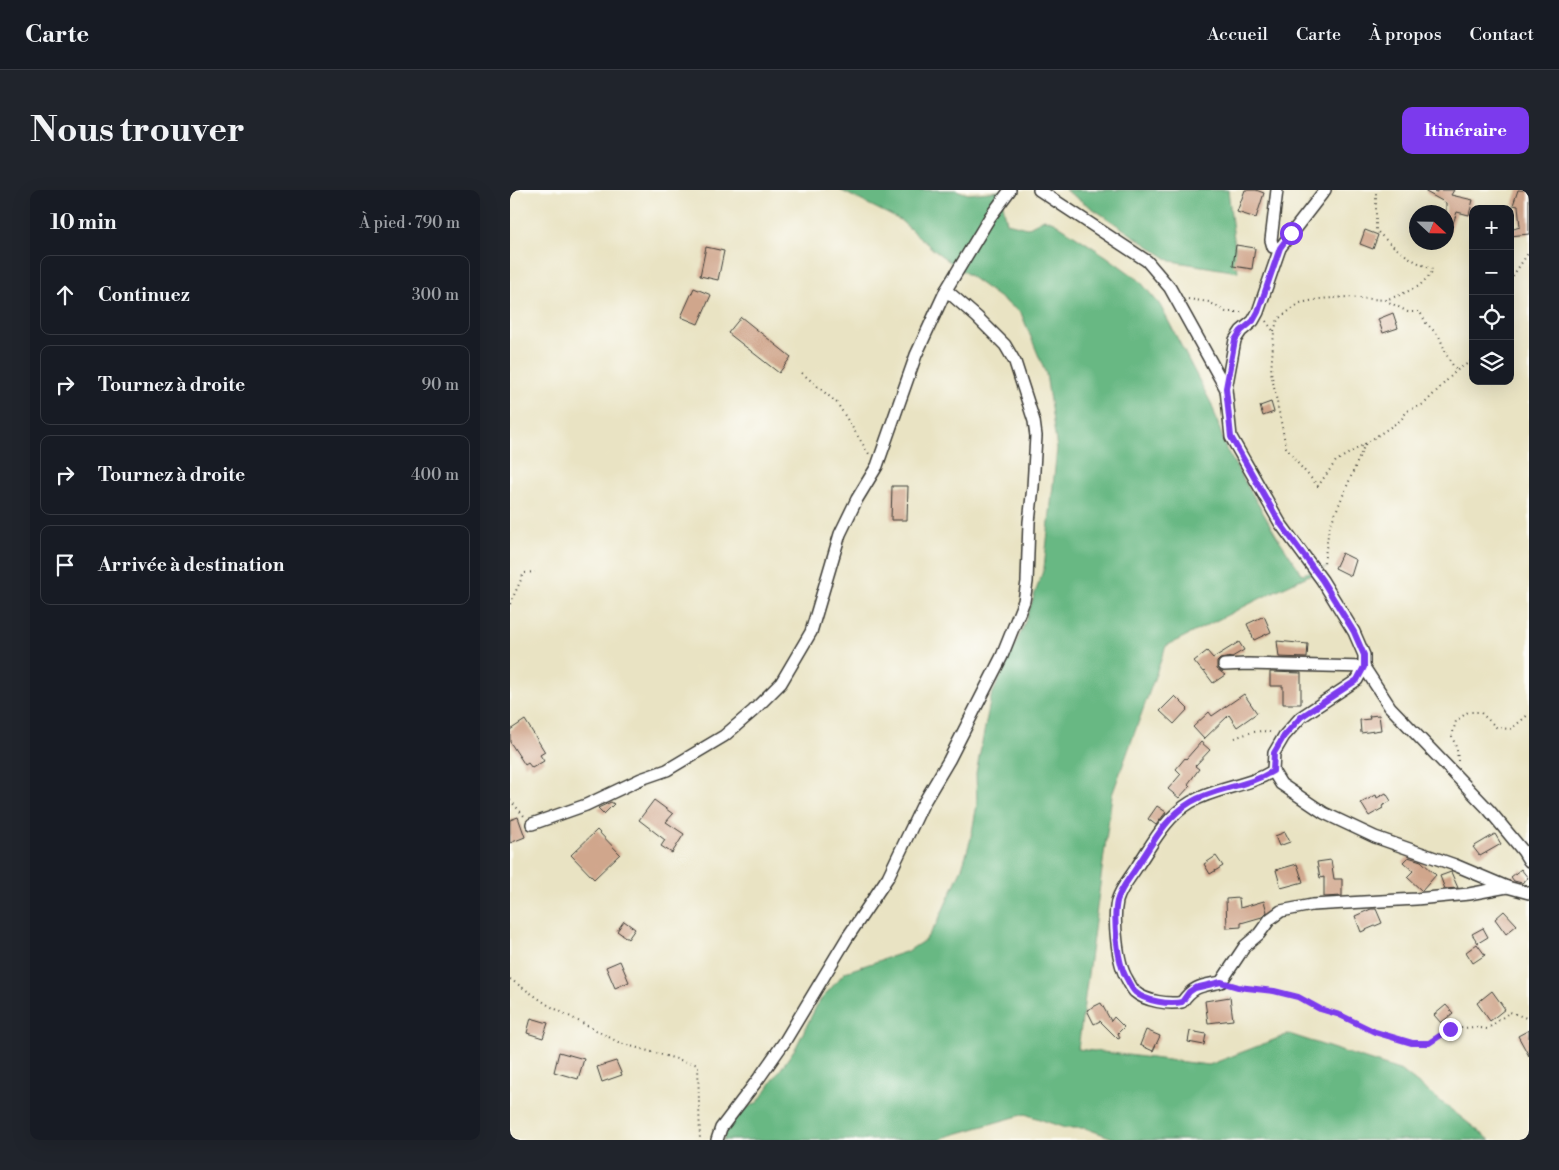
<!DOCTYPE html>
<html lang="fr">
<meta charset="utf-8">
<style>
body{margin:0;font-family:"Libre Bodoni",serif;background:#20242c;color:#f1f3f6}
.controls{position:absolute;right:15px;top:15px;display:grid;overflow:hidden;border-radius:10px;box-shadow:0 5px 20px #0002}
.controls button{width:45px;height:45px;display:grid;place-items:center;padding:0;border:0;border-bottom:1px solid #363941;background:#171b24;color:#f1f3f6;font:25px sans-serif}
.compass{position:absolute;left:899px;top:15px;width:45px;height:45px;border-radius:50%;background:#171b24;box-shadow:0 5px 20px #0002;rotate:112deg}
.stop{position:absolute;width:15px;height:15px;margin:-11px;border:4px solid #7c3aed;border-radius:50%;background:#fff}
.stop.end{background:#7c3aed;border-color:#fff;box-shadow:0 1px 5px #0008}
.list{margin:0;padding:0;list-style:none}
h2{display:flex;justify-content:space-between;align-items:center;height:65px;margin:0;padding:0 20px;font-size:21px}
h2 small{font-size:16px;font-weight:400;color:#9ea1a6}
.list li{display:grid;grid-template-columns:32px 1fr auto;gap:15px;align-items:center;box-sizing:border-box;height:80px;margin:0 10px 10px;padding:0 10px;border:1px solid #363941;border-radius:10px}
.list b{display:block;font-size:19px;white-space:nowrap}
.list em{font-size:16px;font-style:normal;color:#9ea1a6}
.icon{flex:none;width:28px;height:28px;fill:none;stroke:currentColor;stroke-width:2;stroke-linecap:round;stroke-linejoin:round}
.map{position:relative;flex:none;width:1019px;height:950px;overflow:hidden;border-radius:10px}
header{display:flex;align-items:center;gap:30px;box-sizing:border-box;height:70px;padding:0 25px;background:#171b24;border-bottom:1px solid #363941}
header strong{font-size:24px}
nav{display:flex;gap:28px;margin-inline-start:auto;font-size:18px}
.intro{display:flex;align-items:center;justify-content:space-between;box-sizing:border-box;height:120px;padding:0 30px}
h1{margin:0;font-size:35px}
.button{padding:12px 22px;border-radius:10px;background:#7c3aed;color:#fff;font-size:18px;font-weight:700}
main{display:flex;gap:30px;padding:0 30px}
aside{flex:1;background:#171b24;border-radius:10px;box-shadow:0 5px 20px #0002}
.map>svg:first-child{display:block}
.forest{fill:#68b883;stroke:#426a50}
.building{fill:#d0a68c}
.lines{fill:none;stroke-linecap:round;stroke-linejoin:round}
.minor-casing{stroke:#3b3a35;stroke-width:14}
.path{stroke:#3b3a35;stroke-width:2;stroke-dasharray:1 4;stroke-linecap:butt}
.minor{stroke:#fff;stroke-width:11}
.route{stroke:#7c3aed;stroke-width:6}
</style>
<header>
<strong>Carte</strong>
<nav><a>Accueil</a><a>Carte</a><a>À propos</a><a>Contact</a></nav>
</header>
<div class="intro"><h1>Nous trouver</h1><a class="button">Itinéraire</a></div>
<main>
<aside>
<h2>10 min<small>À pied · 790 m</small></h2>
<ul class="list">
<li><svg class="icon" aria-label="ahead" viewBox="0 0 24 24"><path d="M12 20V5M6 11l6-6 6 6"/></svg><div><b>Continuez</b></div><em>300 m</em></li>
<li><svg class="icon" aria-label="right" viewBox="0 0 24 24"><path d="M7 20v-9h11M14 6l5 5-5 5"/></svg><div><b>Tournez à droite</b></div><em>90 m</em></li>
<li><svg class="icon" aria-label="right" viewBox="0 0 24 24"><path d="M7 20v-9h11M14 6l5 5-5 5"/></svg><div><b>Tournez à droite</b></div><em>400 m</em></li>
<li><svg class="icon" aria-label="arrive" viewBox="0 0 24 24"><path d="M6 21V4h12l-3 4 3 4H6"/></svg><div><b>Arrivée à destination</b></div></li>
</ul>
</aside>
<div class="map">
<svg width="1019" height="950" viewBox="0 0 1019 950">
<rect width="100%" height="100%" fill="#fdfcf7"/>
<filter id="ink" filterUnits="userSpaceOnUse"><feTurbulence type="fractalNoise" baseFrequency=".02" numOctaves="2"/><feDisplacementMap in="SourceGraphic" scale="10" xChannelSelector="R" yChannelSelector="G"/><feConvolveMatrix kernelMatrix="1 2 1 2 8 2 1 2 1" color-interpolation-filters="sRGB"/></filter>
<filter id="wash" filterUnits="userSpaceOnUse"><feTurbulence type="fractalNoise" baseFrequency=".0096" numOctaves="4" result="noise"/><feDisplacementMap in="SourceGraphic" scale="20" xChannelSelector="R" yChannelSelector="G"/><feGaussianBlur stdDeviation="1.12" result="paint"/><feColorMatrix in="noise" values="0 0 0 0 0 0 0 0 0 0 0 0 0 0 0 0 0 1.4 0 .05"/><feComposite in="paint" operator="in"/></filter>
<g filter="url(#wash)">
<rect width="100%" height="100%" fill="#e9e3c3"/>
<g class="forest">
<polygon points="330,0 446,0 458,4 490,1 497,33 517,38 534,29 544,32 596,66 629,90 650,115 702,215 716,259 766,345 792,384 817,377 765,401 656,456 602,605 568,859 699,875 779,844 892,881 980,950 608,950 575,938 555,938 515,924 435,947 430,950 213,950 219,933 234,919 248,912 286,857 308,813 335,782 398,761 415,750 427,733 452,678 461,648 467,614 466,583 481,507 512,440 534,378 547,259 536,184 511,123 425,61 390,30"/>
<polygon points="555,0 718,0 728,82 661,71"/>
</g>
<g id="blocks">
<g class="building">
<polygon points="735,0 746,0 754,3 746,28 727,22"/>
<polygon points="917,0 927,2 927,0 944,0 941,5 963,10 959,25 947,22 938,47 936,47 936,13 916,2"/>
<polygon points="1008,0 1019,0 1019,44 1000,46 1000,40 1010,37 1008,16 1003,15"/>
<polygon points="855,40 868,45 863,59 850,54"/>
<polygon points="726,55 745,58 742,79 723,76"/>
<polygon points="196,57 214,61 208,90 190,86"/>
<polygon points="184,98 201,105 188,134 171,127"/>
<polygon points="883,123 888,138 873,143 868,129"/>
<polygon points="231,127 281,167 269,183 218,143"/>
<polygon points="761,212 764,222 753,226 750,216"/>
<polygon points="382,296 398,296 397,330 381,330"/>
<polygon points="832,363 846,370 841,386 825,378"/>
<polygon points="754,426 761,442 744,450 737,434"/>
<polygon points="767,451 798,454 797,468 769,467"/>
<polygon points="729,452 734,460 722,467 710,469 707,472 707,479 715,485 703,493 694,481 693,482 684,471 697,461 703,468"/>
<polygon points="760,482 791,483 791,514 773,514 773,496 760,496"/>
<polygon points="734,504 747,523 727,537 719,525 694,549 683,537 699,522 702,526"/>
<polygon points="665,506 678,519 664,534 650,521"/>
<polygon points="869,525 871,540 851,543 850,530 860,529 859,526"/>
<polygon points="15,530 35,562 30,565 34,571 22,578 18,573 15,575 0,552 0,540"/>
<polygon points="691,552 700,560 685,576 689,579 678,594 680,596 669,608 658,599 671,584 666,579 675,568 676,569"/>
<polygon points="876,603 881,611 872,616 873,618 859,626 851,613 866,605 867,608"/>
<polygon points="144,610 163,624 156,632 174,644 162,663 151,656 155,650 129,630"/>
<polygon points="101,612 104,614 94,624 88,618"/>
<polygon points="647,616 656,622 646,635 638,629"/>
<polygon points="8,627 15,647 0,653 0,630"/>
<polygon points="87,640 110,664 84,689 61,665"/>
<polygon points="775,642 780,652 769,656 765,646"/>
<polygon points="985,644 991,654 970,666 963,657"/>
<polygon points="706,666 713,676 700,684 694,674"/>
<polygon points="898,667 911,671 926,685 912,701 897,687 903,681 893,672"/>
<polygon points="821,670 824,689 832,689 832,706 814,707 814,687 810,688 807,672"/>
<polygon points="787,674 793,692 771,698 766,680"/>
<polygon points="1011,679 1018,688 1012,693 1004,691 1001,687"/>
<polygon points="941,682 948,698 935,699 930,686"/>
<polygon points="729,708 730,718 754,711 757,722 752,727 731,733 731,737 717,738 716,709"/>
<polygon points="861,719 866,719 872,733 851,742 845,726"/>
<polygon points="994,721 1007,735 996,744 985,729"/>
<polygon points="114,731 125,739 118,749 107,741"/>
<polygon points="973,738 978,747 968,753 962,744"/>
<polygon points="967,754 975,765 963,773 956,762"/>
<polygon points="110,771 119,792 105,798 96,777"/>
<polygon points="982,801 995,819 980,831 967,813"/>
<polygon points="720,807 723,830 698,833 695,811"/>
<polygon points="591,813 601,831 604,827 614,837 608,843 610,848 608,849 590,831 584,834 577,820"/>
<polygon points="936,815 943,823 931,833 924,825"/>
<polygon points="21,828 38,833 33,848 17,843"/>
<polygon points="636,840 650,846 643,861 630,855"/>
<polygon points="1019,840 1019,866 1008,846"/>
<polygon points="680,841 696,844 694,855 678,852"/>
<polygon points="49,862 74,869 68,889 44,882"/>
<polygon points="106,871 112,885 92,892 87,877"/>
</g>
</g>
</g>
<g filter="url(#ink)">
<use href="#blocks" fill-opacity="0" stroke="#3b3a35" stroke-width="1"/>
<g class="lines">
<g class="minor-casing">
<g id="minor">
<polyline points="529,0 637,71 660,98 716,199"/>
<polyline points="767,0 761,50 763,57 770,58"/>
<polyline points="815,0 770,58 748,122 743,131 731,141 725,150 716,199 721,247 770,333 812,390 844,442 854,465 854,477 847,490 791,527 774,546 764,563 763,581 771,594 814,623 865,647 945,675 997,697 1019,703"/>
<polyline points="714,475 737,474 854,477 880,517 979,620 1013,661 1019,671"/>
<path d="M763,581c-26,16 -56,16 -82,31 -25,15 -37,39 -53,63 -7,12 -17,22 -21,36 -4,18 0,62 10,78 2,4 5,10 8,13 10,9 34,13 47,10 12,-17 20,-16 39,-20l24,-36 14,-12 11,-15 11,-8 31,-6 104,-6 53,-5 38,-7"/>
<polyline points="22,634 76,615 131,589 157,580 214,546 243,521 271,493 301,442 330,344 347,309 367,276 406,165 436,100 480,27 500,0"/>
<polyline points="207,950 211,938 249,888 275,851 337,748 378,687 413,614 439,570 492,466 514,411 517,392 519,332 523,297 526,246 524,231 505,172 495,155 467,127 436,100"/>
</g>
</g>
<g class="path">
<polyline points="1000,90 1019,62"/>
<polyline points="678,109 699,112 716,122 735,122"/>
<polyline points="875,110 898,122 910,122 916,133 929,146 938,168 946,180"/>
<polyline points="756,131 764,142 761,182 776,257 784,269 808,296 826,271 855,254 819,338 814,373"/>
<path d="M764,141l4,-12 22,-16 19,-4 28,-2 38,3 15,-5 19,-9 12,-12 2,-5c-20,-6 -43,-24 -57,-39v-40"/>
<polyline points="292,183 327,213 359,264"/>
<polyline points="855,254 891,230 897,221 914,214 946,181 963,170"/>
<polyline points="0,414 14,383 25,382"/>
<path d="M725,548c10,-4 27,-10 37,-5"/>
<polyline points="948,571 947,560 942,546 946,531 958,522 970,522 987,538 1001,539 1019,524"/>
<polyline points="0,610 15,627"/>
<polyline points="0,789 38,815 110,853 188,875 190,950"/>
<polyline points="721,795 764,801 788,807 810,819 830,825 865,842 902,853 919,853 940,839 965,837 977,839 1000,822 1019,829"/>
</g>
<use href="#minor" class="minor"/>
</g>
</g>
<g class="lines" filter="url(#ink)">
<path class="route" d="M781,43l-11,15 -22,64 -5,9 -12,10 -6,9 -9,48 5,49 49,86 42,57 32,52 10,23v12l-7,13 -56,37 -17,19 -10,17 -1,18c-26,16 -56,16 -82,31 -25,15 -37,39 -53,63 -7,12 -17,22 -21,36 -4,18 0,62 10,78 2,4 5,10 8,13 10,9 34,13 47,10l7,-10 6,-4 26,-6 17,5 36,4 24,6 22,12 20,6 35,17 37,11h17l21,-14"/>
</g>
</svg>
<div class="controls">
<button>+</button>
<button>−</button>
<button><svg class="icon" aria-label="locate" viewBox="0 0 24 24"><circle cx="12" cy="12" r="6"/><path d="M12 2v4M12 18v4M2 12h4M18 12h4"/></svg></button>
<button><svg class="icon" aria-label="layers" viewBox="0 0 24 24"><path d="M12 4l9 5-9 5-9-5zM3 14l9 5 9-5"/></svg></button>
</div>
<svg class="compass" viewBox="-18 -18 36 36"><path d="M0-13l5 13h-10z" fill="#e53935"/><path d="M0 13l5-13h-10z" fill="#9ea1a6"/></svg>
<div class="stop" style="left:781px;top:43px"></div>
<div class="stop end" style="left:940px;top:839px"></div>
</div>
</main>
